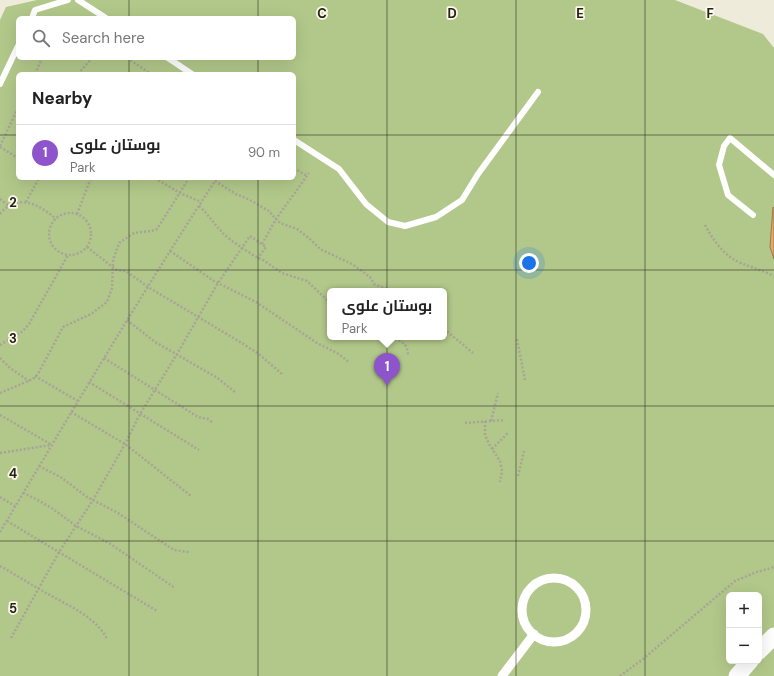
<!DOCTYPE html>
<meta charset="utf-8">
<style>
body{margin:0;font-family:"DM Sans",Cairo,sans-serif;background:#f2f2f2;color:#222}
.controls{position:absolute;right:12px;bottom:12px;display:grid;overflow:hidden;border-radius:6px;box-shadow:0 4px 16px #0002}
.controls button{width:36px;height:36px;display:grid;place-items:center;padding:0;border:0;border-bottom:1px solid #e0e0e0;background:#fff;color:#222;font:20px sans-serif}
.you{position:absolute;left:529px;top:263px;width:14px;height:14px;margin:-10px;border:3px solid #fff;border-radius:50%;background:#1a73e8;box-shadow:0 0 0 6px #1a73e833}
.badge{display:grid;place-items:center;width:26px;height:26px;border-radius:50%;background:#8e54cb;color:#fff;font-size:13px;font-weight:700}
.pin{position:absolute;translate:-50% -33px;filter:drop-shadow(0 1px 2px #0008)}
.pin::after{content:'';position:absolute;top:21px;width:14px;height:12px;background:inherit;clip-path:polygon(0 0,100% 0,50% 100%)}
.popup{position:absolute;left:327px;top:288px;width:120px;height:52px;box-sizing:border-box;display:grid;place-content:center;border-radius:6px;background:#fff;filter:drop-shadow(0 1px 3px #0005);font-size:13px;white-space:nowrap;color:#767676}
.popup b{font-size:15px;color:#222}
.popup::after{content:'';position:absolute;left:50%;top:100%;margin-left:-8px;border:8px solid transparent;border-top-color:#fff}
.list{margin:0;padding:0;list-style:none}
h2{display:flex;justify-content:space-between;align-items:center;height:52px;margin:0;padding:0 16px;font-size:17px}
h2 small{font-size:13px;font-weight:400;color:#767676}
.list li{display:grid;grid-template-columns:26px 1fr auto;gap:12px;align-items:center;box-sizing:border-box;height:56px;padding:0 16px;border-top:1px solid #e0e0e0}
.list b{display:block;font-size:15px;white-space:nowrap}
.list p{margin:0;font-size:13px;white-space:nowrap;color:#767676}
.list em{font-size:13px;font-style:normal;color:#767676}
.icon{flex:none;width:22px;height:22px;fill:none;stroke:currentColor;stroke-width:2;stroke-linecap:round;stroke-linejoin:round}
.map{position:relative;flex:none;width:774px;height:676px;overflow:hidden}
.search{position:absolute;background:#fff;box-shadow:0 4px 16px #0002;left:16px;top:16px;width:280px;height:44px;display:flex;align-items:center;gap:10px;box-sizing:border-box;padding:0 14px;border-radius:6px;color:#767676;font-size:15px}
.panel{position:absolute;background:#fff;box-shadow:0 4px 16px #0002;left:16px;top:72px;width:280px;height:108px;border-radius:6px}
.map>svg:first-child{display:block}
.green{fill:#b2c88a;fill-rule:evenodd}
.building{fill:#e2ab69;stroke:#9e784a}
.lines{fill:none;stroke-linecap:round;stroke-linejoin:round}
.path{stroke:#a7a497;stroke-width:2.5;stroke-dasharray:2 2;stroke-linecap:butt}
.service{stroke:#fff;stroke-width:6}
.pedestrian{stroke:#fff;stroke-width:9}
.secondary{stroke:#fff;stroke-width:17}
.grid{fill:none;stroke:#21201a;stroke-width:1;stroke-opacity:0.55}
.grid-label{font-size:13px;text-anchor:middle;font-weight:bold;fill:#21201a;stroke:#fdf8e7;stroke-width:3.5;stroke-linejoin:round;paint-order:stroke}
</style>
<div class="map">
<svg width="774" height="676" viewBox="0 0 774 676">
<rect width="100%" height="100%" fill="#efebda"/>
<path class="green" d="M37,0h638l88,34 11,14v628h-774v-656l6,-13zM18,18h276v40h-276zM18,74h276v104h-276zM330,291h114v46h-114zM729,595h30v66h-30z"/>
<polygon class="building" points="773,207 774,208 774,259 770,247"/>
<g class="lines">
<g class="path">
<polyline points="127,58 151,74"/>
<polyline points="35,74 42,58"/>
<polyline points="78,74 92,58"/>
<polyline points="0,146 18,108"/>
<polyline points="0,147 18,158"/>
<polyline points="294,168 307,176"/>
<polyline points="155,178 180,193 201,202"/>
<polyline points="215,181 236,194 250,200 269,211 276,219 280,223 297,229 311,240 320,249 352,264 370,277 374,284 393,291"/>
<polyline points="0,199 9,206"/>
<polyline points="26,202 39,178"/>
<path d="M199,206c10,9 14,17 23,26 8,9 25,19 36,26l5,2 19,13 25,8 20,19"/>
<circle cx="70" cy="234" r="21"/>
<path d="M0,214c17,-22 40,-9 56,5"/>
<polyline points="77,214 91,178"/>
<path d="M705,225c7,13 15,25 28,34 10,6 29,11 41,17"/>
<polyline points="262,244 276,219 309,173"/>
<polyline points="87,247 110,265 117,270 126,271 148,287 245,345 260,355 282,374"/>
<polyline points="170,251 214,281 256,302 317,343 337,353 349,362"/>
<polyline points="330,295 327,300 330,306"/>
<polyline points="127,320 155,342 216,377 235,392"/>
<polyline points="444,329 473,353"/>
<path d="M387,337c13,3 21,5 21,19"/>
<polyline points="517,339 525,380"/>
<polyline points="0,345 23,331 29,324 68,255"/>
<polyline points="0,358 10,368 29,381"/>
<polyline points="104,358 198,417 208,419 213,423"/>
<polyline points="35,376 78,401"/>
<polyline points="89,382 199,450"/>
<polyline points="0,393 33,379 38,374 63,327 91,314 107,302 112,288 113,260 119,243 134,233 151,231 157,229 189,178"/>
<polyline points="71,412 125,444 191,496"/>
<polyline points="0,415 52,445"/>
<polyline points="485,421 485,435 489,444 500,461 502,471 500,482"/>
<polyline points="491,421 498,393"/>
<polyline points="465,423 505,420"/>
<polyline points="492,449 508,433"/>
<polyline points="0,453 51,445"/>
<polyline points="39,466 62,478 87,497 118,513 174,550 189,552"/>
<polyline points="518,476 524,451"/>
<polyline points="23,493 36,499 53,509 76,526 109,543 175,588"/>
<polyline points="0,497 15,506"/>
<polyline points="7,521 157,611"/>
<path d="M0,532c71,-119 141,-238 217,-354"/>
<path d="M0,566c16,9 32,19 48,28 21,12 48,23 59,45"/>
<polyline points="11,638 59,552 93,500 125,444 140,414 177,354 218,283 250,236 266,247 258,258"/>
<polyline points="620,676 643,659 735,581 754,573 774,567"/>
</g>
<g class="service">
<polyline points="78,0 106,18"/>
<polyline points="32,18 35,10 68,0"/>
<polyline points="168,58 192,74"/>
<polyline points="0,84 18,46"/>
<polyline points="294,140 339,169 366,204 388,222 405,226 436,217 462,200 478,174 538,92"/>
<polyline points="753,215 728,195 719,165 724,146 730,138 774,175"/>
</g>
<g class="pedestrian">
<circle cx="554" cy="610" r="32"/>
<polyline points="502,676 534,634"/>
</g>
<g class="secondary">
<polyline points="759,651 774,636"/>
<polyline points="737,676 750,661"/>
</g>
</g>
<path class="grid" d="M129,0v18M258,0v18M387,0v676M516,0v676M645,0v676M129,58v16M258,58v16M0,135h18M294,135h480M129,178v498M258,178v498M0,270h774M0,406h774M0,541h774"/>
<g class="grid-label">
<text x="322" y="18">C</text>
<text x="452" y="18">D</text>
<text x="580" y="18">E</text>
<text x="710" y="18">F</text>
<text x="13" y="207">2</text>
<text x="13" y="343">3</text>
<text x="13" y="478">4</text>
<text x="13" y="613">5</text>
</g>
</svg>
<div class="controls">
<button>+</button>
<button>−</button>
</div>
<div class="you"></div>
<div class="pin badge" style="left:387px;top:386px">1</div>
<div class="popup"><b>بوستان علوی</b>Park</div>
<div class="search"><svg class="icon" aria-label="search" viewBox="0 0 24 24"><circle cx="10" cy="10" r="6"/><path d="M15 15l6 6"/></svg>Search here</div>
<section class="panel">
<h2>Nearby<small></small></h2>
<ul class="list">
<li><span class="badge">1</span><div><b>بوستان علوی</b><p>Park</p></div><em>90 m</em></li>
</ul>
</section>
</div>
